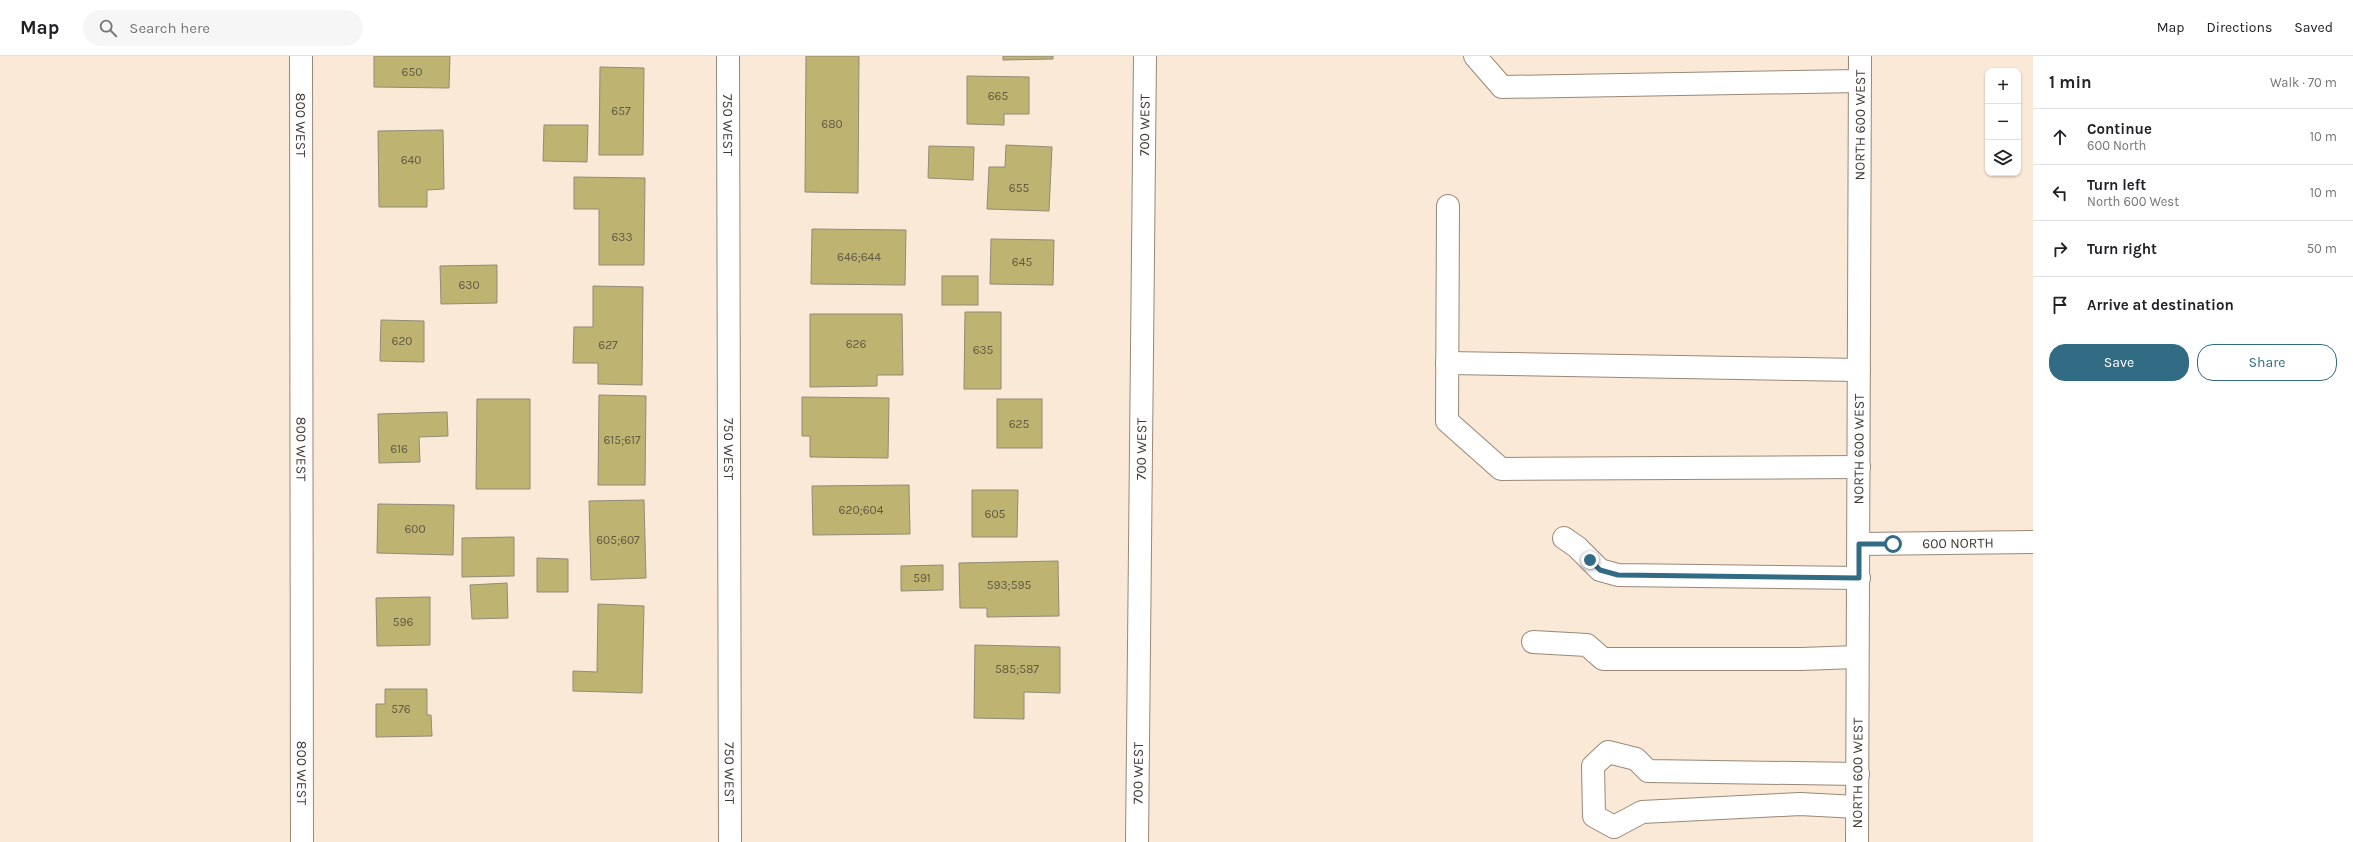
<!DOCTYPE html>
<meta charset="utf-8">
<style>
body{margin:0;font-family:Karla,sans-serif;background:#f6f6f6;color:#202124}
.controls{position:absolute;right:12px;top:12px;display:grid;overflow:hidden;border-radius:8px;box-shadow:0 1px 3px #0004}
.controls button{width:36px;height:36px;display:grid;place-items:center;padding:0;border:0;border-bottom:1px solid #e0e0e0;background:#fff;color:#202124;font:20px sans-serif}
.stop{position:absolute;width:12px;height:12px;margin:-9px;border:3px solid #326b84;border-radius:50%;background:#fff}
.stop.end{background:#326b84;border-color:#fff;box-shadow:0 1px 4px #0008}
.list{margin:0;padding:0;list-style:none}
h2{display:flex;justify-content:space-between;align-items:center;height:52px;margin:0;padding:0 16px;font-size:17px}
h2 small{font-size:13px;font-weight:400;color:#757577}
.list li{display:grid;grid-template-columns:26px 1fr auto;gap:12px;align-items:center;box-sizing:border-box;height:56px;padding:0 16px;border-top:1px solid #e0e0e0}
.list b{display:block;font-size:15px;white-space:nowrap}
.list p{margin:0;font-size:13px;white-space:nowrap;color:#757577}
.list em{font-size:13px;font-style:normal;color:#757577}
.actions{display:flex;gap:8px;padding:12px 16px}
.actions a{flex:1;padding:9px 0;border:1px solid #326b84;border-radius:16px;text-align:center;font-size:14px;color:#326b84}
.actions .main{background:#326b84;color:#fff}
.icon{flex:none;width:22px;height:22px;fill:none;stroke:currentColor;stroke-width:2;stroke-linecap:round;stroke-linejoin:round}
.map{position:relative;flex:none;width:2033px;height:786px;overflow:hidden}
header{display:flex;align-items:center;gap:24px;box-sizing:border-box;height:56px;padding:0 20px;background:#fff;border-bottom:1px solid #e0e0e0}
header strong{font-size:19px}
nav{display:flex;gap:22px;margin-inline-start:auto;font-size:14px}
.search{width:280px;height:36px;background:#f6f6f6;display:flex;align-items:center;gap:10px;box-sizing:border-box;padding:0 14px;border-radius:22px;color:#757577;font-size:15px}
main{display:flex}
aside{flex:1;background:#fff}
.map>svg:first-child{display:block}
.building{fill:#bfb371;stroke:#908c76}
.lines{fill:none;stroke-linecap:round;stroke-linejoin:round}
.minor-casing{stroke:#987;stroke-width:24}
.minor{stroke:#fff;stroke-width:22}
.route{stroke:#326b84;stroke-width:5}
.labels{text-anchor:middle;stroke-width:3;stroke-linejoin:round;paint-order:stroke}
.number-label{font-size:12px;fill:#615943}
.street-label{font-size:14px;fill:#423b34;stroke:#fff}
</style>
<header>
<strong>Map</strong>
<div class="search"><svg class="icon" aria-label="search" viewBox="0 0 24 24"><circle cx="10" cy="10" r="6"/><path d="M15 15l6 6"/></svg>Search here</div>
<nav><a>Map</a><a>Directions</a><a>Saved</a></nav>
</header>
<main>
<div class="map">
<svg width="2033" height="786" viewBox="0 0 2033 786">
<rect width="100%" height="100%" fill="#fbe9d7"/>
<g class="building">
<polygon points="374,0 450,0 449,32 374,31"/>
<polygon points="806,0 859,0 858,137 805,136"/>
<polygon points="1003,0 1053,0 1053,3 1003,4"/>
<polygon points="600,11 644,12 643,99 599,99"/>
<polygon points="967,20 1029,21 1029,58 1004,58 1004,69 967,68"/>
<polygon points="544,69 588,69 587,106 543,105"/>
<polygon points="443,74 444,133 427,134 427,151 379,151 378,75"/>
<polygon points="1006,89 1052,91 1049,155 987,153 989,111 1005,111"/>
<polygon points="929,90 974,91 973,124 928,122"/>
<polygon points="574,121 645,122 644,209 599,209 599,153 574,153"/>
<polygon points="812,173 906,174 905,229 811,228"/>
<polygon points="991,183 1054,184 1053,229 990,228"/>
<polygon points="497,209 497,247 441,248 440,210"/>
<rect x="942" y="220" width="36" height="29"/>
<polygon points="593,230 643,231 642,329 598,328 598,307 573,307 574,271 593,271"/>
<polygon points="965,256 1001,256 1001,333 964,333"/>
<polygon points="810,258 902,258 903,319 877,319 877,330 810,331"/>
<polygon points="381,264 424,265 424,306 380,305"/>
<polygon points="599,339 646,340 645,429 598,429"/>
<polygon points="802,341 889,342 888,402 810,401 810,380 802,380"/>
<polygon points="477,343 530,343 530,433 476,433"/>
<rect x="997" y="343" width="45" height="49"/>
<polygon points="447,356 448,380 419,381 420,406 379,407 378,358"/>
<polygon points="909,429 910,478 813,479 812,430"/>
<polygon points="972,434 1018,434 1017,481 972,481"/>
<polygon points="644,444 646,522 591,524 589,445"/>
<polygon points="378,448 454,449 453,499 377,497"/>
<polygon points="514,481 514,520 462,521 462,482"/>
<polygon points="537,502 568,503 568,536 537,536"/>
<polygon points="1058,505 1059,560 987,561 987,552 960,552 959,507"/>
<polygon points="943,509 943,534 901,535 901,510"/>
<polygon points="507,527 508,562 472,563 470,529"/>
<polygon points="430,541 430,589 377,590 376,542"/>
<polygon points="598,548 644,550 642,637 573,635 573,615 597,616"/>
<polygon points="975,589 1060,591 1060,637 1024,636 1024,663 974,662"/>
<polygon points="385,633 427,633 427,659 431,659 432,680 376,681 376,648 385,648"/>
</g>
<g class="lines">
<g class="minor-casing">
<g id="minor">
<path id="s1" d="M301,0l1,786"/>
<path id="s2" d="M728,0l2,786"/>
<polyline points="1475,0 1502,31 1860,25"/>
<polyline points="1448,150 1447,365 1501,413 1859,411"/>
<polyline points="1447,307 1859,314"/>
<polyline points="1564,482 1577,491 1600,514 1618,519 1859,522"/>
<path id="s3" d="M1859,488l174,-2"/>
<polyline points="1533,586 1587,589 1603,603 1801,603 1857,601"/>
<polyline points="1857,751 1800,748 1642,756 1614,771 1594,760 1593,710 1608,696 1636,703 1648,715 1858,718"/>
<path id="s4" d="M1137,786l8,-786"/>
<path id="s5" d="M1857,786l3,-786"/>
</g>
</g>
<use href="#minor" class="minor"/>
</g>
<g class="lines">
<polyline class="route" points="1590,504 1600,514 1618,519 1859,522 1859,488 1893,488"/>
</g>
<g class="labels">
<g class="number-label">
<text x="412" y="20">650</text>
<text x="998" y="44">665</text>
<text x="621" y="59">657</text>
<text x="832" y="72">680</text>
<text x="411" y="108">640</text>
<text x="1019" y="136">655</text>
<text x="622" y="185">633</text>
<text x="859" y="205">646;644</text>
<text x="1022" y="210">645</text>
<text x="469" y="233">630</text>
<text x="402" y="289">620</text>
<text x="856" y="292">626</text>
<text x="608" y="293">627</text>
<text x="983" y="298">635</text>
<text x="1019" y="372">625</text>
<text x="622" y="388">615;617</text>
<text x="399" y="397">616</text>
<text x="861" y="458">620;604</text>
<text x="995" y="462">605</text>
<text x="415" y="477">600</text>
<text x="618" y="488">605;607</text>
<text x="922" y="526">591</text>
<text x="1009" y="533">593;595</text>
<text x="403" y="570">596</text>
<text x="1017" y="617">585;587</text>
<text x="401" y="657">576</text>
</g>
<g class="street-label">
<text dy="5" stroke="none"><textPath href="#s1" startOffset="69">800 WEST</textPath></text>
<text dy="5" stroke="none"><textPath href="#s2" startOffset="69">750 WEST</textPath></text>
<text dy="5" stroke="none"><textPath href="#s4" startOffset="717">700 WEST</textPath></text>
<text dy="5" stroke="none"><textPath href="#s5" startOffset="717">NORTH 600 WEST</textPath></text>
<text dy="5" stroke="none"><textPath href="#s1" startOffset="393">800 WEST</textPath></text>
<text dy="5" stroke="none"><textPath href="#s2" startOffset="393">750 WEST</textPath></text>
<text dy="5" stroke="none"><textPath href="#s4" startOffset="393">700 WEST</textPath></text>
<text dy="5" stroke="none"><textPath href="#s5" startOffset="393">NORTH 600 WEST</textPath></text>
<text dy="5" stroke="none"><textPath href="#s3" startOffset="99">600 NORTH</textPath></text>
<text dy="5" stroke="none"><textPath href="#s1" startOffset="717">800 WEST</textPath></text>
<text dy="5" stroke="none"><textPath href="#s2" startOffset="717">750 WEST</textPath></text>
<text dy="5" stroke="none"><textPath href="#s4" startOffset="69">700 WEST</textPath></text>
<text dy="5" stroke="none"><textPath href="#s5" startOffset="69">NORTH 600 WEST</textPath></text>
</g>
</g>
</svg>
<div class="controls">
<button>+</button>
<button>−</button>
<button><svg class="icon" aria-label="layers" viewBox="0 0 24 24"><path d="M12 4l9 5-9 5-9-5zM3 14l9 5 9-5"/></svg></button>
</div>
<div class="stop" style="left:1893px;top:488px"></div>
<div class="stop end" style="left:1590px;top:504px"></div>
</div>
<aside>
<h2>1 min<small>Walk · 70 m</small></h2>
<ul class="list">
<li><svg class="icon" aria-label="ahead" viewBox="0 0 24 24"><path d="M12 20V5M6 11l6-6 6 6"/></svg><div><b>Continue</b><p>600 North</p></div><em>10 m</em></li>
<li><svg class="icon" aria-label="left" viewBox="0 0 24 24"><path d="M17 20v-9H6M10 6l-5 5 5 5"/></svg><div><b>Turn left</b><p>North 600 West</p></div><em>10 m</em></li>
<li><svg class="icon" aria-label="right" viewBox="0 0 24 24"><path d="M7 20v-9h11M14 6l5 5-5 5"/></svg><div><b>Turn right</b></div><em>50 m</em></li>
<li><svg class="icon" aria-label="arrive" viewBox="0 0 24 24"><path d="M6 21V4h12l-3 4 3 4H6"/></svg><div><b>Arrive at destination</b></div></li>
</ul>
<div class="actions"><a class="main">Save</a><a>Share</a></div>
</aside>
</main>
